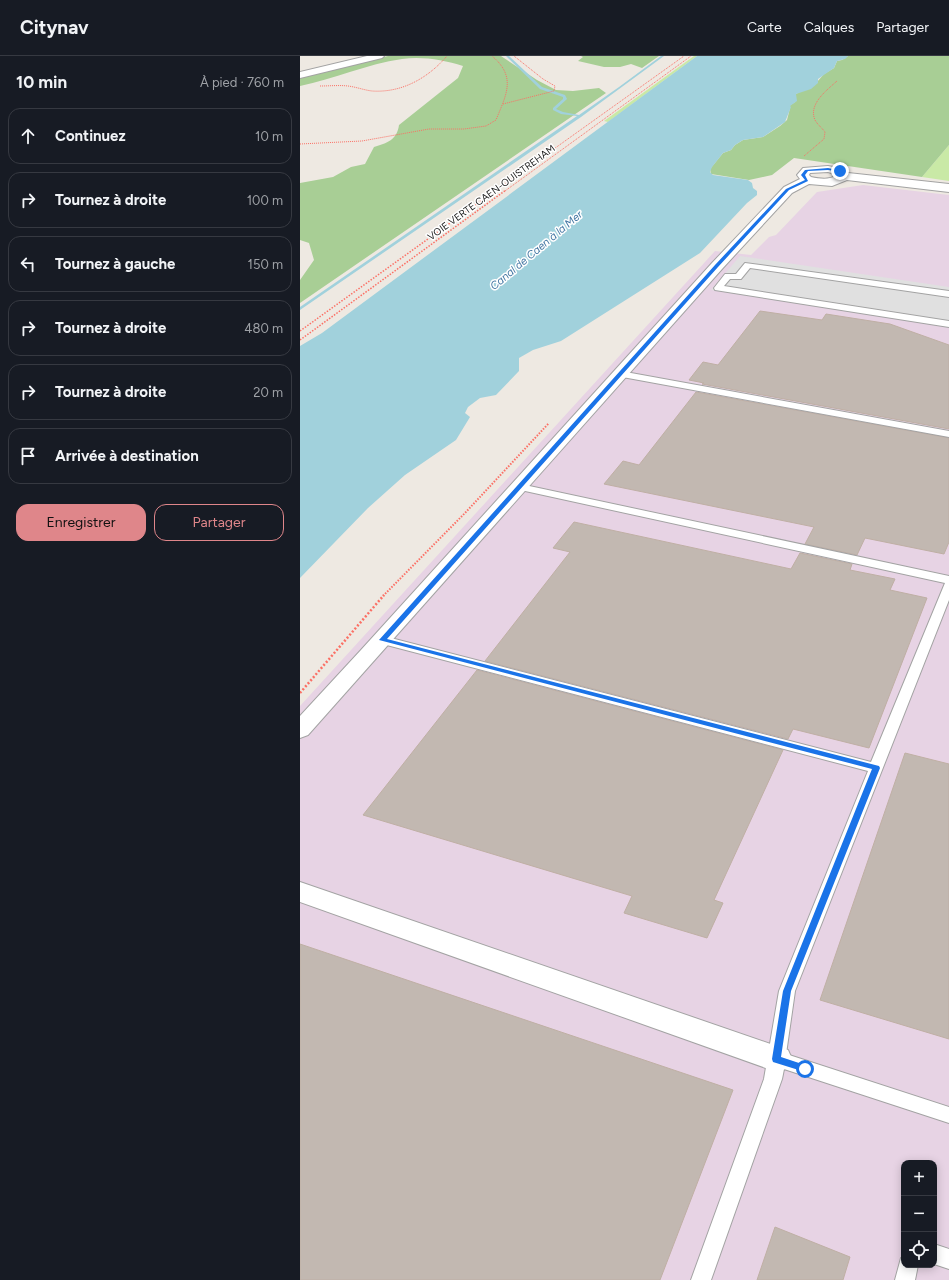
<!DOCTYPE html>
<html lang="fr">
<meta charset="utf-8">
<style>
body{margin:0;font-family:Figtree,sans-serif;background:#242831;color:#f1f3f6}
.controls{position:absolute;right:12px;bottom:12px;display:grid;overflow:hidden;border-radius:8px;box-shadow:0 2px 10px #0003}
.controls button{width:36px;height:36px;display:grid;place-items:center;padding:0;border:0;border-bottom:1px solid #363941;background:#171b24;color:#f1f3f6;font:20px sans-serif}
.stop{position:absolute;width:12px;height:12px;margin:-9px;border:3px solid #1a73e8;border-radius:50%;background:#fff}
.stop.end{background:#1a73e8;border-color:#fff;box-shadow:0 1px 4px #0008}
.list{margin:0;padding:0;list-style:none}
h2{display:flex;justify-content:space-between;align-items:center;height:52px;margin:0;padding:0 16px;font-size:17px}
h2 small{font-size:13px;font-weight:400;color:#9ea1a6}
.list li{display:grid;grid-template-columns:26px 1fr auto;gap:12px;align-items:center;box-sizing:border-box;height:56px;margin:0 8px 8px;padding:0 8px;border:1px solid #363941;border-radius:12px}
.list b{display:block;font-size:15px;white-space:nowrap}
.list em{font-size:13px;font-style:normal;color:#9ea1a6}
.actions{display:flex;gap:8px;padding:12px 16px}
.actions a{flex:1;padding:9px 0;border:1px solid #df868a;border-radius:12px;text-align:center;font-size:14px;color:#df868a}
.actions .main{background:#df868a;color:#111}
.icon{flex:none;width:22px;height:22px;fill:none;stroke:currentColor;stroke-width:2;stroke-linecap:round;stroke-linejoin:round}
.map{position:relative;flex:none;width:649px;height:1224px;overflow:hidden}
header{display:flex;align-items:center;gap:24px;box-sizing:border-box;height:56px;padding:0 20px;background:#171b24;border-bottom:1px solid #363941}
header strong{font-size:19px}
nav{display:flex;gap:22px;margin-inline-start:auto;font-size:14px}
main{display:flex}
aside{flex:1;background:#171b24}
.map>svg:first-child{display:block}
.industrial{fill:#e7d3e4;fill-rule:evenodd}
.grass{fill:#c9e9a6}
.forest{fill:#a8ce95}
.parking{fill:#e0e0e0}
.water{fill:#a1d1dc}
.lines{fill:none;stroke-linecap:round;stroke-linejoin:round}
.stream{fill:#a1d1dc;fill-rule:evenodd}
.building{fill:#c2b8b1;stroke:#bfafa4}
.service-casing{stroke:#a3a3a3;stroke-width:2}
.minor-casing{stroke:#a3a3a3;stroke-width:2}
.path-far3{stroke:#fb7065;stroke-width:1;stroke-dasharray:1 1;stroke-linecap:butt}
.path-far2{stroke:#fb7065;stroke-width:1.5;stroke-dasharray:1.5 1.5;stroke-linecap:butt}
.path-far1{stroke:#fb7065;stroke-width:2;stroke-dasharray:1.5 1.5;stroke-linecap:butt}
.path{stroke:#fb7065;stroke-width:2.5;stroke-dasharray:2 2;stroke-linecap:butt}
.service{fill:#fff;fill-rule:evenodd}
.minor{fill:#fff;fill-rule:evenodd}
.route{fill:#1a73e8}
.labels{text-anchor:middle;stroke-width:3;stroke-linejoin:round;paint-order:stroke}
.far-street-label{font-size:10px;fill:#1c1c1c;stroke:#fff}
.far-water-label{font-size:11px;font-style:italic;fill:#4578a4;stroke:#fff}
</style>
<header>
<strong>Citynav</strong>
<nav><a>Carte</a><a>Calques</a><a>Partager</a></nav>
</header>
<main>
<aside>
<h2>10 min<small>À pied · 760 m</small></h2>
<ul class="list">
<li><svg class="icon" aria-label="ahead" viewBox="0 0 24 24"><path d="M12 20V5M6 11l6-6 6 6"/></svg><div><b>Continuez</b></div><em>10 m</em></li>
<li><svg class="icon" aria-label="right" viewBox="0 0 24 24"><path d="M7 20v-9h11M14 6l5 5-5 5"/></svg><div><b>Tournez à droite</b></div><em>100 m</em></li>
<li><svg class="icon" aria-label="left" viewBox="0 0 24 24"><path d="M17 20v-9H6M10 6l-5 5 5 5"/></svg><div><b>Tournez à gauche</b></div><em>150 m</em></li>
<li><svg class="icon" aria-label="right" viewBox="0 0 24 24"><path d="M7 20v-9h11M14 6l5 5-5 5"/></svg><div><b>Tournez à droite</b></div><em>480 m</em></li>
<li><svg class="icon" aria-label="right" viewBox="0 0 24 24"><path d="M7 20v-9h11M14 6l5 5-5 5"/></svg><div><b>Tournez à droite</b></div><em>20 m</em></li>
<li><svg class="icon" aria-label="arrive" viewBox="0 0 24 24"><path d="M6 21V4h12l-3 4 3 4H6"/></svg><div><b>Arrivée à destination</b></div></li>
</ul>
<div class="actions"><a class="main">Enregistrer</a><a>Partager</a></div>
</aside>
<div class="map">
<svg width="649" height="1224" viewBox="0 0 649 1224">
<rect width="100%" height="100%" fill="#eee9e2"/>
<path class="industrial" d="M563,129l86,10v1085h-649v-574l415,-455 36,4 18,-18 7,-2 41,-43zM604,1107h30v102h-30z"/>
<g class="grass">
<polygon points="394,0 397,0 308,66 304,65"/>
<polygon points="649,89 649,125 622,121"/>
</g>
<g class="forest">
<path d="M88,0h113l36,24 19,10 17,1 26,-3 7,5 -306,210v-23l14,-20 -5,-17 -9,-3v-57l33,-6 18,-10 14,-3 9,-17c13,-4 23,-7 25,-22l59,-47 5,-12c-19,-6 -41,-10 -61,-7 -35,5 -68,20 -102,27v-9z"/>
<polygon points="281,0 359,0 342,12 331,8 320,11 304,11 278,5 283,1"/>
<polygon points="548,0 649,0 649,89 622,121 494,102 472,119 449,124 411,118 410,113 423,97 431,94 435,89 443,84 463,81 480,70 487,64 490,52 489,50 495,46 496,38 517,26 524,18 534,12 537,5 542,4"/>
</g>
<polygon class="parking" points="440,200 649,231 649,271 411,234"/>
<polygon class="water" points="397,0 548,0 545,3 537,5 534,12 518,23 518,27 511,33 496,38 497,45 490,50 491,51 485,66 463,81 443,84 435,89 431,94 423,97 412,111 410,116 413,119 448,124 452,127 453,132 457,135 457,139 447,147 400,197 261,285 233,294 219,302 219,315 196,339 180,342 168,351 165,357 170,361 156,384 105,419 68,452 0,522 0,290 22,277"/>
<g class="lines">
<polygon class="stream" points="206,0 209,0 242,31 265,39 267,43 256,53 263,56 279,59 319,31 361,0 364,0 281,61 0,254 0,251 277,60 261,58 253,54 253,52 263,43 263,41 240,33"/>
</g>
<g class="building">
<polygon points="460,255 522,264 526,258 590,268 649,289 649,373 402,328 404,327 389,324 403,306 418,309"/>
<polygon points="396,336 649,382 649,486 644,498 565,482 557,499 505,488 514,471 304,428 323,405 339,409"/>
<polygon points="274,466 491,513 500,497 552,508 550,514 595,523 590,534 627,542 569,692 493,673 488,683 185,605 270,496 253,492"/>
<polygon points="177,614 483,694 414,844 423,847 407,882 324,857 332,840 63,759"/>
<polygon points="605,697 649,708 649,983 520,944"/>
<polygon points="0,888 433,1034 360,1224 0,1224"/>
<polygon points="475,1171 550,1201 543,1224 457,1224"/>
</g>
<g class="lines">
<g class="service-casing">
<g id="service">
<polygon points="445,207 649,235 649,241 450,212 441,223 430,223 424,230 649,265 649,271 415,234 414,232 425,218 436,218"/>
<polygon points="320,315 649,375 649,381 317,320 315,318 317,316"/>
<polygon points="220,428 649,520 649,544 495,935 486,998 649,1051 649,1067 484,1013 482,1023 411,1224 391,1224 464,1023 479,935 568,715 79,587 77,584 79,581 83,580 571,706 645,527 216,433 215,431"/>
<polygon points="634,1188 649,1193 649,1213 634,1208"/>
<polygon points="604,1201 604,1209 618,1209 615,1224 595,1224 601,1202"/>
</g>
</g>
<g class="minor-casing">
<g id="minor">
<polygon points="67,0 84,0 82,2 0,22 0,16"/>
<path d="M528,110l16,3 4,4 101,11v8l-102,-12 -15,6 -23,-2 -17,9 -70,76 -414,466 -8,3v-22l61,-66 351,-387 72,-76 16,-8 -3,-4 6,-7zM528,116l10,3c-9,5 -17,4 -27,2l-2,-2 1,-2z"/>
<polygon points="0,826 488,994 492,1003 488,1012 477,1016 0,846"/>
</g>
</g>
<g class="path-far3">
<path d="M20,30c9,0 19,-1 28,0 8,1 16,4 24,5 30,2 56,-13 75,-35"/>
<polyline points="203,48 254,35 255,30 243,23 214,0"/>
<path d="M0,88l62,-3 67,-12h35l22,-3 10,-6c10,-25 21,-43 -4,-64"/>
<path d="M504,100l20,-17 1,-7c-3,-4 -8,-8 -10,-12 -7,-16 12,-30 22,-39"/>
<polyline points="195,135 384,0"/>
<polyline points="205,135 391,0"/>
</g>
<g class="path-far2">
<polyline points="0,275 196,134"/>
<polyline points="0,284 206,134"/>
</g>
<polyline class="path-far1" points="83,540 165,457 249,367"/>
<polyline class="path" points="0,637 84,539"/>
<use href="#service" class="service"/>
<use href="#minor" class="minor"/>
</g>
<polygon class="route" points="528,112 541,115 540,116 528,114 508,115 505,119 508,125 489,134 418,211 87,583 579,710 580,712 491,935 481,1001 508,1010 510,1013 508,1015 505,1016 473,1006 472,1003 483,935 572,713 79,584 415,209 486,133 505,124 501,119 505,114"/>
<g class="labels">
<g class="far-street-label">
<text transform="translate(191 136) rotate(-36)" y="4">VOIE VERTE CAEN-OUISTREHAM</text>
</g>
<g class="far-water-label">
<text transform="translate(236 194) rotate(-40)" y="4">Canal de Caen à la Mer</text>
</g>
</g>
</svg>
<div class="controls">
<button>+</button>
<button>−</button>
<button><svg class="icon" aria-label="locate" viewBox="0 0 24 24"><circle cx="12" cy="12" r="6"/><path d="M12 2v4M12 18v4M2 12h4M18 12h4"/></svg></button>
</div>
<div class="stop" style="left:505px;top:1013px"></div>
<div class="stop end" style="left:540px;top:115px"></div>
</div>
</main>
